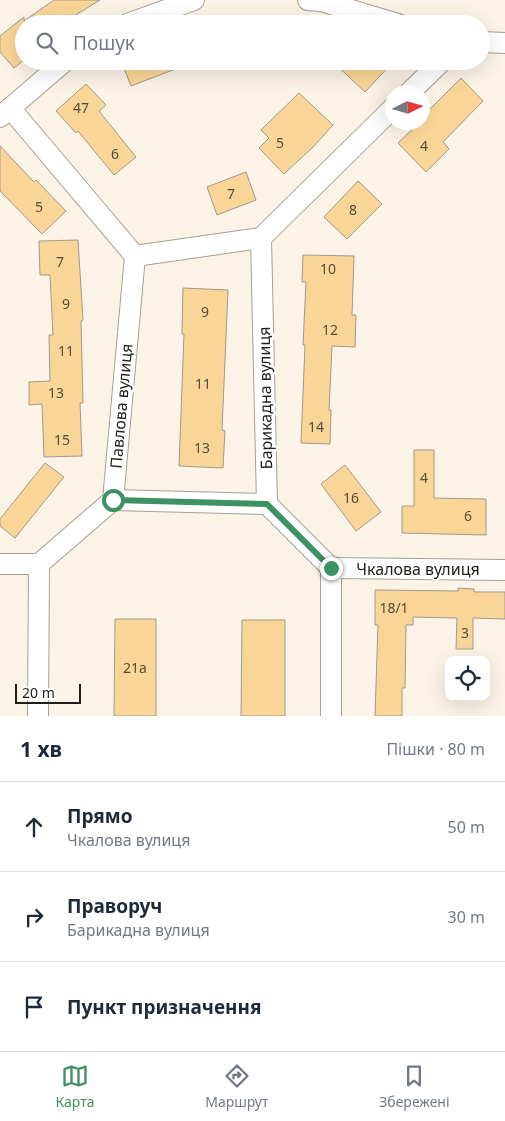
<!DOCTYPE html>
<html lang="uk">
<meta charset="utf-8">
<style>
body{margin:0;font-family:"Noto Sans",sans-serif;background:#f6f6f7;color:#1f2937}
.controls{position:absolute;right:15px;bottom:15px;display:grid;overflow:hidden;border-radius:10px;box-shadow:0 5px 20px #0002}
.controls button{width:45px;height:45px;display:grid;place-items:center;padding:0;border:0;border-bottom:1px solid #e0e1e3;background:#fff;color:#1f2937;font:25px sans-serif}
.compass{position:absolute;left:385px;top:85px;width:45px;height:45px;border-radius:50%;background:#fff;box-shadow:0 5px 20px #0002;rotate:85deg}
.scale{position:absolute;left:15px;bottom:12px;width:66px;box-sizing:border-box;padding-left:5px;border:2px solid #211e19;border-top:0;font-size:14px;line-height:18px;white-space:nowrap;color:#211e19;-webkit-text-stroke:4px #fff;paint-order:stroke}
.stop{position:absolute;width:15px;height:15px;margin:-11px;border:4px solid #3d9163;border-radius:50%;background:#fff}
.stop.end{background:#3d9163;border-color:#fff;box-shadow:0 1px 5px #0008}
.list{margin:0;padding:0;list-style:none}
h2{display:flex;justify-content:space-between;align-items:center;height:65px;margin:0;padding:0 20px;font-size:21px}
h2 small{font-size:16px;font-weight:400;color:#747a83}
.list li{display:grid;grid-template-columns:32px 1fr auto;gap:15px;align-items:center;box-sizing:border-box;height:90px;padding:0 20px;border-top:1px solid #e0e1e3}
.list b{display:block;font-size:19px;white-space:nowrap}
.list p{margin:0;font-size:16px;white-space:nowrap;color:#747a83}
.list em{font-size:16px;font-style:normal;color:#747a83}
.icon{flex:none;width:28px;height:28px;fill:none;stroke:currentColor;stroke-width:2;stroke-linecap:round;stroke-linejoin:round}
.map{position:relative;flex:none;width:505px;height:716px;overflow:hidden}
.search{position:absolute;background:#fff;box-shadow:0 5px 20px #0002;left:15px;right:15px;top:15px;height:55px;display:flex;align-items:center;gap:12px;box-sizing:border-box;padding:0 18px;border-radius:28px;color:#747a83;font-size:19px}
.sheet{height:335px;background:#fff}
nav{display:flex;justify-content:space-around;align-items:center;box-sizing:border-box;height:70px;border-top:1px solid #e0e1e3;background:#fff;font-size:14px;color:#747a83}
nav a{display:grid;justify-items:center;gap:2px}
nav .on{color:#3d9163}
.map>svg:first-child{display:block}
.building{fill:#f9d697;stroke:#a0998d}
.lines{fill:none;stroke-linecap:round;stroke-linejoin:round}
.street-casing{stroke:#a69f93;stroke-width:22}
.street{stroke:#fff;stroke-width:20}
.route{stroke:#3d9163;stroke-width:6}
.labels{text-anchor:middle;stroke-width:5;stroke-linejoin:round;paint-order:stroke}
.number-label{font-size:14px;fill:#574c38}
.street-label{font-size:16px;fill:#211e19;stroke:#fff}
</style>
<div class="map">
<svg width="505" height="716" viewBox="0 0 505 716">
<rect width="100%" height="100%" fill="#fbf3e6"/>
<g class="building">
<polygon points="54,0 100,0 74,16 79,24 24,24 24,60 14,68 0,52 0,36 24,17 24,21"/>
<polygon points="121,61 191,61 191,63 131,86"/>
<polygon points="332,61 394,61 365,92"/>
<polygon points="461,78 483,101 443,142 449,149 426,172 398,143 420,122 422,122 422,117"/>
<polygon points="86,84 106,105 99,111 136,157 114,175 78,131 76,133 56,111"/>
<polygon points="299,93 333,125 313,147 284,174 259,148 269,138 261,130"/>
<polygon points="0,146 34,182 36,180 66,211 42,234 0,191"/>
<polygon points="246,172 256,200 217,215 207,187"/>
<polygon points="358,181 382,204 347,239 324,217"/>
<polygon points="78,240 83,320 81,321 83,403 80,403 82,456 44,457 42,404 29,405 29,382 50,381 49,335 53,335 50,275 40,275 39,241"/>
<polygon points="303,255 354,256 352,315 356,315 355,347 332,346 329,410 331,410 330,444 301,443 305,345 303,345 306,282 302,282"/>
<polygon points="183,288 228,290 222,430 225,431 223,468 179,466 184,334 182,334"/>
<polygon points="414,450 434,450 434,498 486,499 486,535 402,533 402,506 414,506"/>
<polygon points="45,463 64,477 15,538 0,526 0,519"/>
<polygon points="345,465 381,512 356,531 321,484"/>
<polygon points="458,588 474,589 474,592 505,592 505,619 473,618 473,649 456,649 457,618 413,617 413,625 406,625 405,688 402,688 402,716 375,716 378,625 375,625 375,590 458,591"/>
<polygon points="115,619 156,619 156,716 114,716"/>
<polygon points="242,620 285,620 285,716 241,716"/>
</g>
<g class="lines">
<g class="street-casing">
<g id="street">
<polyline points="308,0 321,1 398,24"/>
<polyline points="127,24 194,0"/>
<polyline points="481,42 505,43"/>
<polyline points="410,92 442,61"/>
<polyline points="10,108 135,256 113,500 39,564 38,716"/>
<polyline points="0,117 65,61"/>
<polyline points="135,256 261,238"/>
<polyline points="113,500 267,504"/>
<polyline points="0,564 39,564"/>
<polyline points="331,568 505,570"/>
<polyline points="331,716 331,568 267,504 261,238 392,109"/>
</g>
</g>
<use href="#street" class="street"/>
</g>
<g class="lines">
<polyline class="route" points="113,500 267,504 331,568"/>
</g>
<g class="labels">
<g class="number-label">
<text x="81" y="113">47</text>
<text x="280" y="148">5</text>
<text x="424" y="151">4</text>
<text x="115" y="159">6</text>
<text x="231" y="199">7</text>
<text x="39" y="212">5</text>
<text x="353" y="215">8</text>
<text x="60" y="267">7</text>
<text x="328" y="274">10</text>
<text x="66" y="309">9</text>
<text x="205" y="317">9</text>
<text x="330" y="335">12</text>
<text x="66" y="356">11</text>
<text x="203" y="389">11</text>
<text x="56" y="398">13</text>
<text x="316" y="432">14</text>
<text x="62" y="445">15</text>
<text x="202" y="453">13</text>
<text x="424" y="483">4</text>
<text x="351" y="503">16</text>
<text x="468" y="521">6</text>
<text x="394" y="613">18/1</text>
<text x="465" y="638">3</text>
<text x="135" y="673">21а</text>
</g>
<g class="street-label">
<text transform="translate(265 398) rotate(-91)" y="6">Барикадна вулиця</text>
<text transform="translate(121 406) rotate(-85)" y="6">Павлова вулиця</text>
<text x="418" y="575">Чкалова вулиця</text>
</g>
</g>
</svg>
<div class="controls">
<button><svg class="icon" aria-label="locate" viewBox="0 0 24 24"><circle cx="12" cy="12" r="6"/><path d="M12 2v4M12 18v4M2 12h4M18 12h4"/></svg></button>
</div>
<svg class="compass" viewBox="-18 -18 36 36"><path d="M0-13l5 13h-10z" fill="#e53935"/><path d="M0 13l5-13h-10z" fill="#747a83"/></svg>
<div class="scale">20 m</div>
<div class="stop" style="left:113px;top:500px"></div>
<div class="stop end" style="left:331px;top:568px"></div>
<div class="search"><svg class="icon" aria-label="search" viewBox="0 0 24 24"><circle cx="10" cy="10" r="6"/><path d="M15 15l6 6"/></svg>Пошук</div>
</div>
<section class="sheet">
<h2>1 хв<small>Пішки · 80 m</small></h2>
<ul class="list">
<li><svg class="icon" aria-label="ahead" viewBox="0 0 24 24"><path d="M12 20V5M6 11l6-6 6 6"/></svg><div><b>Прямо</b><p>Чкалова вулиця</p></div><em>50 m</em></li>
<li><svg class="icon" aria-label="right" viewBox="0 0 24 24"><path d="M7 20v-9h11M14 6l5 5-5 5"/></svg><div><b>Праворуч</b><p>Барикадна вулиця</p></div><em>30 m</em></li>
<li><svg class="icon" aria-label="arrive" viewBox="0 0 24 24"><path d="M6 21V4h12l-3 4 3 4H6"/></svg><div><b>Пункт призначення</b></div></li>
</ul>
</section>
<nav>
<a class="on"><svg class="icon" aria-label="map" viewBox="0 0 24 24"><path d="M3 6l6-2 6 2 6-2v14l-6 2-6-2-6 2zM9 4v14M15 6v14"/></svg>Карта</a>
<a><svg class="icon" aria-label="directions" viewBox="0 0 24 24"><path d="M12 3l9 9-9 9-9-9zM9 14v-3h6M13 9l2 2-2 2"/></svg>Маршрут</a>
<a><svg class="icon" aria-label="saved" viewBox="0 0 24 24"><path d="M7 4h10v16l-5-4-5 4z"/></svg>Збережені</a>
</nav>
